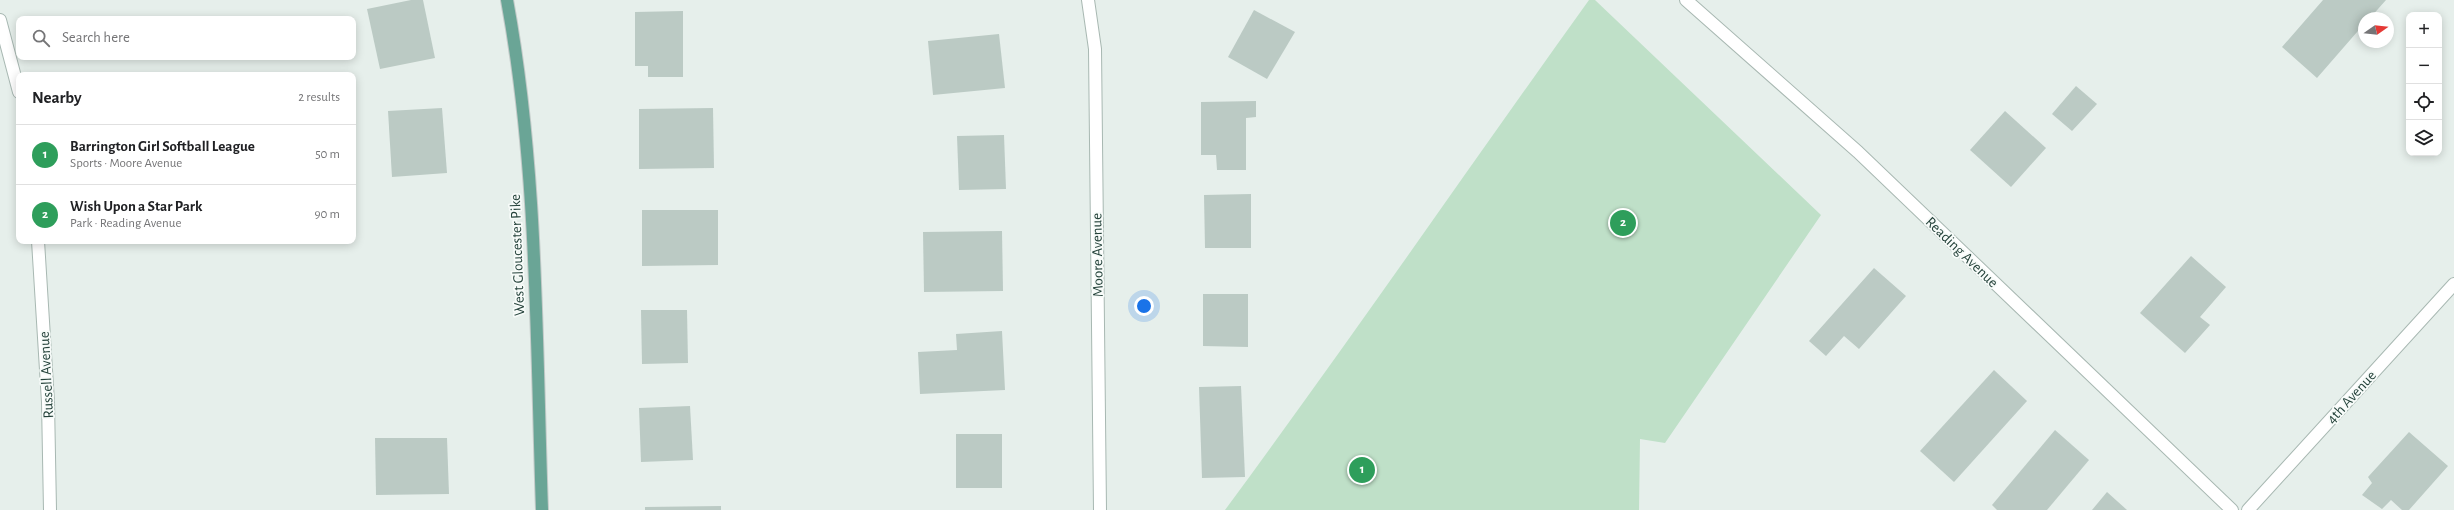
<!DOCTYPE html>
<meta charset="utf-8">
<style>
body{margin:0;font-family:"Alegreya Sans",sans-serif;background:#f2f2f2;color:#202124}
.controls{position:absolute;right:12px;top:12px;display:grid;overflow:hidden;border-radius:8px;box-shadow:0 2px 10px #0003}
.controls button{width:36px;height:36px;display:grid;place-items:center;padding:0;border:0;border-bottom:1px solid #e0e0e0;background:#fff;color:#202124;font:20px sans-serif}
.compass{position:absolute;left:2358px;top:12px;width:36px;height:36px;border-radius:50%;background:#fff;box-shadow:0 2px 10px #0003;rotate:76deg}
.you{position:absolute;left:1144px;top:306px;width:14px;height:14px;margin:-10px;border:3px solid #fff;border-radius:50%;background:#1a73e8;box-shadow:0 0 0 6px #1a73e833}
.badge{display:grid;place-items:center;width:26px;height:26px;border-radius:50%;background:#b45309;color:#fff;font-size:13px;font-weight:700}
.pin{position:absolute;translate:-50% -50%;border:2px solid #fff;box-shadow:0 1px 4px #0006}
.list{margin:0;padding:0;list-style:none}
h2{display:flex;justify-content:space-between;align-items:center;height:52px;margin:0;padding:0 16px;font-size:17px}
h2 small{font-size:13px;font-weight:400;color:#757577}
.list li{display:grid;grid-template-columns:26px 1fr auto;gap:12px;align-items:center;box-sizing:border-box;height:60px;padding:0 16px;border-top:1px solid #e0e0e0}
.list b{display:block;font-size:15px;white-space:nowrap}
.list p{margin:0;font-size:13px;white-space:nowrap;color:#757577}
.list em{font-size:13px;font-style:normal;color:#757577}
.icon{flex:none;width:22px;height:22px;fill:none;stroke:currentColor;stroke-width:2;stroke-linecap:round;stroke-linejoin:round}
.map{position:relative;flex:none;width:2454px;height:510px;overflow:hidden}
.search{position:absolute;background:#fff;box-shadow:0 2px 10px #0003;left:16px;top:16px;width:340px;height:44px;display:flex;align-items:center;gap:10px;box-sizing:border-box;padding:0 14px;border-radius:8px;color:#757577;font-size:15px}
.panel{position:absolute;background:#fff;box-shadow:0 2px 10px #0003;left:16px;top:72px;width:340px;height:172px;border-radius:8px}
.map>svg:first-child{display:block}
.green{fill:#bfe0c8}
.building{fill:#bbcac4}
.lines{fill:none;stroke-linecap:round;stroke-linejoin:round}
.minor-casing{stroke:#a8b8b2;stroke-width:14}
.major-casing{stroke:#c2cac8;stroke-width:14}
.minor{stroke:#fff;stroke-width:12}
.major{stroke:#6aa596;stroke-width:12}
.labels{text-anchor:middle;stroke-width:3.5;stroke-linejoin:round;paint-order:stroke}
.street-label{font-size:15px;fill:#24423a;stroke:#f7fbf9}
</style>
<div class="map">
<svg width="2454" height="510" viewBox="0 0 2454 510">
<rect width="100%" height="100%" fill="#e6efeb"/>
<path class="green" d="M1589,0h6l226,215 -156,228 -25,-4 -1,71h-414c124,-168 242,-340 364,-510z"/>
<g class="building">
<polygon points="411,0 423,0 435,58 380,69 367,9"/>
<polygon points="2323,0 2386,0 2370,18 2364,18 2364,24 2317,78 2282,47"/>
<polygon points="1254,10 1295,32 1267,79 1228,57"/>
<polygon points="683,11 683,77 648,77 648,66 635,66 635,12"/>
<polygon points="999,34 1005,88 933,95 928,41"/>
<polygon points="2076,86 2097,104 2072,131 2052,114"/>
<polygon points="1256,101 1256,117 1246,118 1246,170 1217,170 1216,155 1201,155 1201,102"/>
<polygon points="442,108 447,173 392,177 388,111"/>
<polygon points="713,108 714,168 639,169 639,109"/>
<polygon points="2005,111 2046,148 2011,187 1970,150"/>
<polygon points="1004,135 1006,189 959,190 957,136"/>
<polygon points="1251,194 1251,248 1205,248 1204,195"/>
<polygon points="642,210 718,210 718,265 642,266"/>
<polygon points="1002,231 1003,291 924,292 923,232"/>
<polygon points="2191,256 2226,287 2200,317 2210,325 2185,353 2140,313"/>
<polygon points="1874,268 1906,296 1859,349 1844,336 1826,356 1809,341"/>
<polygon points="1203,294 1248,294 1248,347 1203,346"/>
<polygon points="641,310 687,310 688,363 642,364"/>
<polygon points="1002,331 1005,390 920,394 918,352 957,350 956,334"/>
<polygon points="1994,370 2027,401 1954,482 1920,451"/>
<polygon points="1241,386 1245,477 1202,478 1199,387"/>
<polygon points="690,406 693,460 641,462 639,408"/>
<polygon points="2055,430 2089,460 2047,510 1997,510 1992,505"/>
<polygon points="2409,432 2448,466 2409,510 2402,510 2391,500 2382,509 2362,495 2372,483 2368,477"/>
<rect x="956" y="434" width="46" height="54"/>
<polygon points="375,438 447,438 449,494 376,495"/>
<polygon points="2107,492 2127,510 2092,510"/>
<polygon points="721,506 721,510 645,510 645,507"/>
</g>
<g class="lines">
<g class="minor-casing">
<g id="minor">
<polyline points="1088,0 1095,49 1100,510"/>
<polyline points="1686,0 1858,152 2232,510"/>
<polyline points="0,20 19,92"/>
<polyline points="38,241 48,402 50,510"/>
<polyline points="2248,510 2454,284"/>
</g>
</g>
<g class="major-casing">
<path id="major" d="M507,0c31,168 29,340 35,510"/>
</g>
<use href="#minor" class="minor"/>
<use href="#major" class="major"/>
</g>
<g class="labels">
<g class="street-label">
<text transform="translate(1962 252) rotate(44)" y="5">Reading Avenue</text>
<text transform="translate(517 255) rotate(-92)" y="5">West Gloucester Pike</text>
<text transform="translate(1097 255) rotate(-91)" y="5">Moore Avenue</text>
<text transform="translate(46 375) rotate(-93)" y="5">Russell Avenue</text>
<text transform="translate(2351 397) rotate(-48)" y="5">4th Avenue</text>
</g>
</g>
</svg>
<div class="controls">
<button>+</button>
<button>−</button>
<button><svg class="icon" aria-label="locate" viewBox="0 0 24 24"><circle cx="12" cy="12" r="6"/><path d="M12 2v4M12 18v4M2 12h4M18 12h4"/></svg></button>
<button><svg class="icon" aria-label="layers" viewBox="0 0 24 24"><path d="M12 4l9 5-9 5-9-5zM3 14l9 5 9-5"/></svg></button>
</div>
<svg class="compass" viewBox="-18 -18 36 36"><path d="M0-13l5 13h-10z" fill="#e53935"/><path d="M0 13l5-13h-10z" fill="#757577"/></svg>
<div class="you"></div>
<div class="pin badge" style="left:1362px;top:470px;background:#2e9e5b">1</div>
<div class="pin badge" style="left:1623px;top:223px;background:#2e9e5b">2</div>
<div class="search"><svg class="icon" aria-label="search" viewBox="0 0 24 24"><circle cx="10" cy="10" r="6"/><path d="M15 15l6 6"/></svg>Search here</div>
<section class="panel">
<h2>Nearby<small>2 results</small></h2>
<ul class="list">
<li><span class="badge" style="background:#2e9e5b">1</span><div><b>Barrington Girl Softball League</b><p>Sports · Moore Avenue</p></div><em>50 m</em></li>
<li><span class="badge" style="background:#2e9e5b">2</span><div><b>Wish Upon a Star Park</b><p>Park · Reading Avenue</p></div><em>90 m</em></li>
</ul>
</section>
</div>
